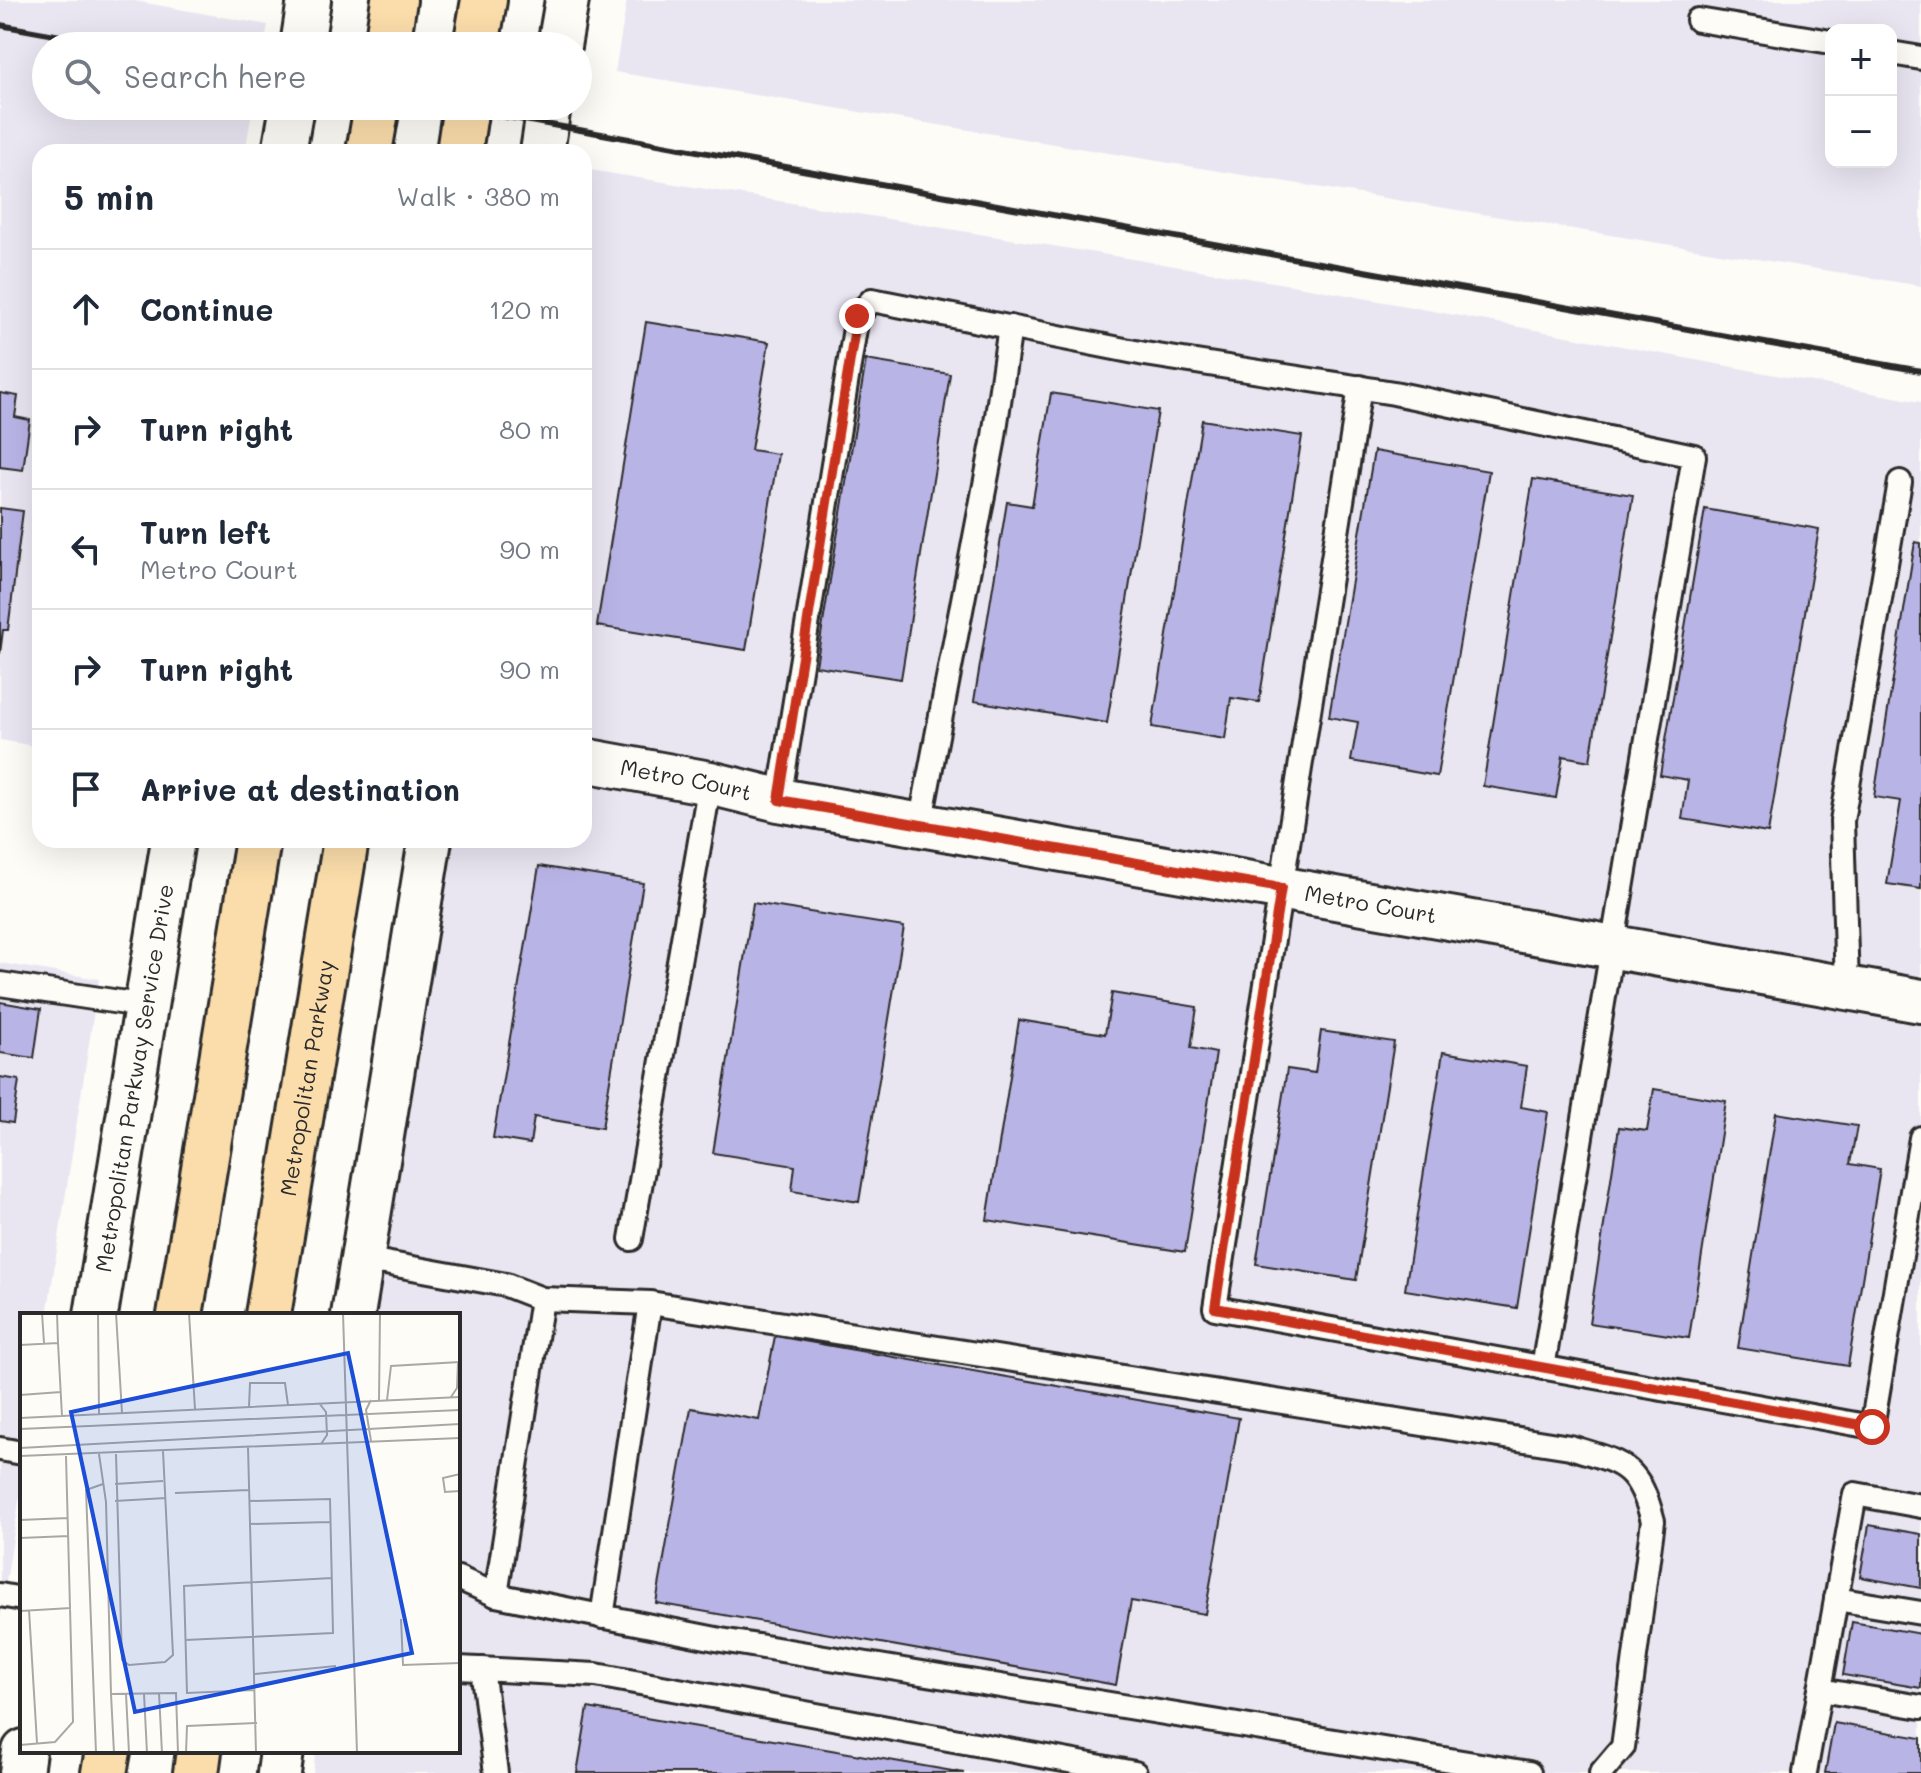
<!DOCTYPE html>
<meta charset="utf-8">
<style>
body{margin:0;font-family:Mali,sans-serif;background:#f6f6f7;color:#1f2937}
.controls{position:absolute;right:24px;top:24px;display:grid;overflow:hidden;border-radius:16px;box-shadow:0 8px 32px #0002}
.controls button{width:72px;height:72px;display:grid;place-items:center;padding:0;border:0;border-bottom:2px solid #e0e1e3;background:#fff;color:#1f2937;font:40px sans-serif}
.stop{position:absolute;width:24px;height:24px;margin:-18px;border:6px solid #c8321e;border-radius:50%;background:#fff}
.stop.end{background:#c8321e;border-color:#fff;box-shadow:0 2px 8px #0008}
.list{margin:0;padding:0;list-style:none}
h2{display:flex;justify-content:space-between;align-items:center;height:104px;margin:0;padding:0 32px;font-size:34px}
h2 small{font-size:26px;font-weight:400;color:#747a83}
.list li{display:grid;grid-template-columns:52px 1fr auto;gap:24px;align-items:center;box-sizing:border-box;height:120px;padding:0 32px;border-top:2px solid #e0e1e3}
.list b{display:block;font-size:30px;white-space:nowrap}
.list p{margin:0;font-size:26px;white-space:nowrap;color:#747a83}
.list em{font-size:26px;font-style:normal;color:#747a83}
.icon{flex:none;width:44px;height:44px;fill:none;stroke:currentColor;stroke-width:2;stroke-linecap:round;stroke-linejoin:round}
.map{position:relative;flex:none;width:1921px;height:1773px;overflow:hidden}
.search{position:absolute;background:#fff;box-shadow:0 8px 32px #0002;left:32px;top:32px;width:560px;height:88px;display:flex;align-items:center;gap:20px;box-sizing:border-box;padding:0 28px;border-radius:44px;color:#747a83;font-size:30px}
.panel{position:absolute;background:#fff;box-shadow:0 8px 32px #0002;left:32px;top:144px;width:560px;height:704px;border-radius:24px}
.map>svg:first-child{display:block}
.built{fill:#e9e6f2;fill-rule:evenodd}
.building{fill:#b9b4e6;stroke:#2b2b2b;stroke-width:2}
.lines{fill:none;stroke-linecap:round;stroke-linejoin:round}
.lane-casing{stroke:#2b2b2b;stroke-width:28}
.street-casing{stroke:#2b2b2b;stroke-width:48}
.primary-casing{stroke:#2b2b2b;stroke-width:50}
.lane{stroke:#fdfcf7;stroke-width:22}
.street{stroke:#fdfcf7;stroke-width:42}
.primary{stroke:#fbddab;stroke-width:44}
.rail{stroke:#2b2b2b;stroke-width:6}
.primary-bridge-casing{stroke:#2b2b2b;stroke-width:50;stroke-linecap:butt}
.primary-bridge{stroke:#fbddab;stroke-width:44}
.route{stroke:#c8321e;stroke-width:10}
.labels{text-anchor:middle;stroke-width:6;stroke-linejoin:round;paint-order:stroke}
.street-label{font-size:22px;fill:#2b2b2b;stroke:#fdfcf7}
.inset-road{fill:none;stroke:#a9a8a5;stroke-width:2}
.view{fill:#1d4ed8;fill-opacity:0.15;stroke:#1d4ed8;stroke-width:4}
.inset-edge{fill:none;stroke:#2b2b2b;stroke-width:4}
</style>
<div class="map">
<svg width="1921" height="1773" viewBox="0 0 1921 1773">
<rect width="100%" height="100%" fill="#fdfcf7"/>
<filter id="ink" filterUnits="userSpaceOnUse"><feTurbulence type="fractalNoise" baseFrequency=".0125" numOctaves="2"/><feDisplacementMap in="SourceGraphic" scale="16" xChannelSelector="R" yChannelSelector="G"/><feConvolveMatrix kernelMatrix="1 2 1 2 8 2 1 2 1" color-interpolation-filters="sRGB"/></filter>
<g filter="url(#ink)">
<g class="built">
<polygon points="0,0 129,0 268,25 264,46 46,46 46,106 253,106 245,152 40,152 40,747 0,740"/>
<path d="M627,0h1294v286l-1306,-214zM1831,30h60v132h-60z"/>
<polygon points="584,169 1309,288 1921,402 1921,1773 313,1773 316,1751 458,1751 458,1315 375,1315 454,840 584,840"/>
<polygon points="0,963 99,979 47,1315 22,1315 22,1483 0,1619"/>
</g>
<g class="building">
<polygon points="646,322 769,342 751,450 778,454 746,650 597,626"/>
<polygon points="866,360 950,374 901,679 816,666"/>
<polygon points="0,393 18,396 15,417 30,420 23,470 0,467"/>
<polygon points="1051,393 1158,411 1107,723 974,701 1007,502 1032,506"/>
<polygon points="1202,420 1302,436 1259,702 1231,698 1225,739 1152,727"/>
<polygon points="1374,451 1489,471 1437,776 1351,761 1358,722 1329,717"/>
<polygon points="1533,479 1633,495 1590,761 1563,756 1556,798 1483,786"/>
<polygon points="0,508 23,511 8,630 3,630 0,654"/>
<polygon points="1705,509 1819,529 1768,833 1682,819 1688,780 1660,775"/>
<polygon points="1915,542 1921,543 1921,889 1887,884 1901,801 1874,797"/>
<polygon points="539,866 643,883 602,1128 534,1117 530,1144 493,1138"/>
<polygon points="753,903 904,927 859,1202 792,1191 795,1166 713,1153"/>
<polygon points="1112,993 1197,1007 1191,1048 1216,1053 1185,1252 987,1220 1019,1020 1105,1034"/>
<polygon points="0,1002 41,1009 34,1058 0,1053"/>
<polygon points="1321,1031 1394,1042 1356,1280 1256,1264 1287,1069 1315,1073"/>
<polygon points="1443,1052 1527,1066 1521,1107 1548,1112 1517,1308 1405,1290"/>
<polygon points="0,1077 19,1080 13,1123 0,1121"/>
<polygon points="1654,1089 1726,1101 1689,1338 1589,1323 1619,1127 1647,1131"/>
<polygon points="1776,1113 1857,1126 1850,1164 1880,1169 1848,1366 1738,1348"/>
<polygon points="775,1336 1239,1418 1205,1614 1131,1601 1116,1685 656,1603 691,1408 759,1420"/>
<polygon points="1869,1525 1921,1534 1921,1588 1860,1577"/>
<polygon points="1852,1622 1921,1634 1921,1688 1843,1675"/>
<polygon points="588,1708 964,1773 577,1773"/>
<polygon points="1834,1723 1921,1738 1921,1773 1825,1773"/>
</g>
<g class="lines">
<g class="lane-casing">
<g id="lane">
<polyline points="1698,20 1831,42"/>
<polyline points="1891,53 1921,58"/>
<polyline points="1360,387 1215,1308 1872,1427 1921,1138"/>
<path d="M779,800l78,-484 15,-16 273,54 249,39 300,63c-53,304 -100,608 -151,912"/>
<polyline points="920,825 993,443 1010,327"/>
<polyline points="0,984 146,1006"/>
<polyline points="1847,988 1842,821 1900,482"/>
<polyline points="631,1239 710,783"/>
<path d="M363,1259l143,26 36,14 108,4 920,144c52,16 68,16 83,74l-30,226 -22,26"/>
<polyline points="0,1449 22,1453"/>
<polyline points="458,1578 496,1595 721,1640 1529,1773"/>
<polyline points="0,1595 22,1599"/>
<polyline points="496,1595 542,1299"/>
<polyline points="1836,1599 1921,1613"/>
<polyline points="602,1617 650,1303"/>
<polyline points="458,1668 596,1675 1135,1773"/>
<polyline points="482,1669 496,1773"/>
<polyline points="1820,1690 1921,1707"/>
<polyline points="1805,1773 1855,1494 1921,1506"/>
</g>
</g>
<g class="street-casing">
<g id="street">
<polyline points="302,46 309,0"/>
<polyline points="559,46 567,0"/>
<polyline points="284,152 292,106"/>
<polyline points="542,152 549,106"/>
<path id="s1" d="M584,760l126,23 69,17 1142,201"/>
<path id="s2" d="M96,1315l77,-475"/>
<polyline points="353,1315 430,840"/>
<polyline points="21,1773 24,1751"/>
<polyline points="279,1773 282,1751"/>
</g>
</g>
<g class="primary-casing">
<g id="primary">
<polyline points="387,46 394,0"/>
<polyline points="476,46 484,0"/>
<polyline points="369,152 377,106"/>
<polyline points="180,1315 258,840"/>
<path id="s3" d="M268,1315l78,-475"/>
<polyline points="104,1773 108,1751"/>
<polyline points="196,1773 199,1751"/>
</g>
</g>
<use href="#lane" class="lane"/>
<use href="#street" class="street"/>
<use href="#primary" class="primary"/>
<g class="rail">
<polyline points="0,25 115,46"/>
<polyline points="446,106 1921,371"/>
</g>
<g class="primary-bridge-casing">
<polyline id="primary-bridge" points="459,152 466,106"/>
</g>
<use href="#primary-bridge" class="primary-bridge"/>
</g>
</g>
<g class="lines" filter="url(#ink)">
<polyline class="route" points="857,316 779,800 1281,888 1215,1308 1872,1427"/>
</g>
<g class="labels">
<g class="street-label">
<text dy="8" stroke="none"><textPath href="#s1" startOffset="104">Metro Court</textPath></text>
<text dy="8" stroke="none"><textPath href="#s1" startOffset="800">Metro Court</textPath></text>
<text dy="8" stroke="none"><textPath href="#s2" startOffset="240">Metropolitan Parkway Service Drive</textPath></text>
<text dy="8" stroke="none"><textPath href="#s3" startOffset="240">Metropolitan Parkway</textPath></text>
</g>
</g>
<g transform="translate(20 1313)">
<rect width="440" height="440" fill="#fdfcf7"/>
<path class="inset-road" d="M22,0l2,30M37,0l1,30M78,0l1,101M96,0l6,100M169,0l6,96M323,0l14,440M0,32l38,-2 4,73M0,82l41,-3M431,84l6,-9 1,-26M351,87l-5,10 5,31M359,87l1,-87M367,87l4,-34 69,-4M299,90l7,9 1,23 -6,9M229,94l1,-24h35l3,22M0,105l440,-21M0,116l440,-19M228,134l8,306M0,135l440,-24M79,141l7,48 5,192 65,-1 2,60M96,141l6,206 7,5 36,-3 8,-7 -10,-204M0,143l440,-18M440,161l-17,4 2,14 15,-1M95,171l48,-3M155,180l74,-3M95,188l51,-3M0,207l48,-2M229,211l81,-2M0,225l49,-2M9,297l8,133M0,298l51,-3M381,306l2,46 57,-2M165,327l148,-7 -3,-134 -81,2M235,361l81,-8M235,377l-68,3 -3,-107 148,-8M139,380l3,60M91,381l3,59M106,381l3,59M124,381l3,59M0,432l35,-3 18,-20 -7,-266M76,440l-10,-263 17,-6M166,440l1,-27 70,-3"/>
<path class="view" d="M328,40l64,300 -277,59 -64,-300z"/>
<rect width="440" height="440" class="inset-edge"/>
</g>
</svg>
<div class="controls">
<button>+</button>
<button>−</button>
</div>
<div class="stop" style="left:1872px;top:1427px"></div>
<div class="stop end" style="left:857px;top:316px"></div>
<div class="search"><svg class="icon" aria-label="search" viewBox="0 0 24 24"><circle cx="10" cy="10" r="6"/><path d="M15 15l6 6"/></svg>Search here</div>
<section class="panel">
<h2>5 min<small>Walk · 380 m</small></h2>
<ul class="list">
<li><svg class="icon" aria-label="ahead" viewBox="0 0 24 24"><path d="M12 20V5M6 11l6-6 6 6"/></svg><div><b>Continue</b></div><em>120 m</em></li>
<li><svg class="icon" aria-label="right" viewBox="0 0 24 24"><path d="M7 20v-9h11M14 6l5 5-5 5"/></svg><div><b>Turn right</b></div><em>80 m</em></li>
<li><svg class="icon" aria-label="left" viewBox="0 0 24 24"><path d="M17 20v-9H6M10 6l-5 5 5 5"/></svg><div><b>Turn left</b><p>Metro Court</p></div><em>90 m</em></li>
<li><svg class="icon" aria-label="right" viewBox="0 0 24 24"><path d="M7 20v-9h11M14 6l5 5-5 5"/></svg><div><b>Turn right</b></div><em>90 m</em></li>
<li><svg class="icon" aria-label="arrive" viewBox="0 0 24 24"><path d="M6 21V4h12l-3 4 3 4H6"/></svg><div><b>Arrive at destination</b></div></li>
</ul>
</section>
</div>
